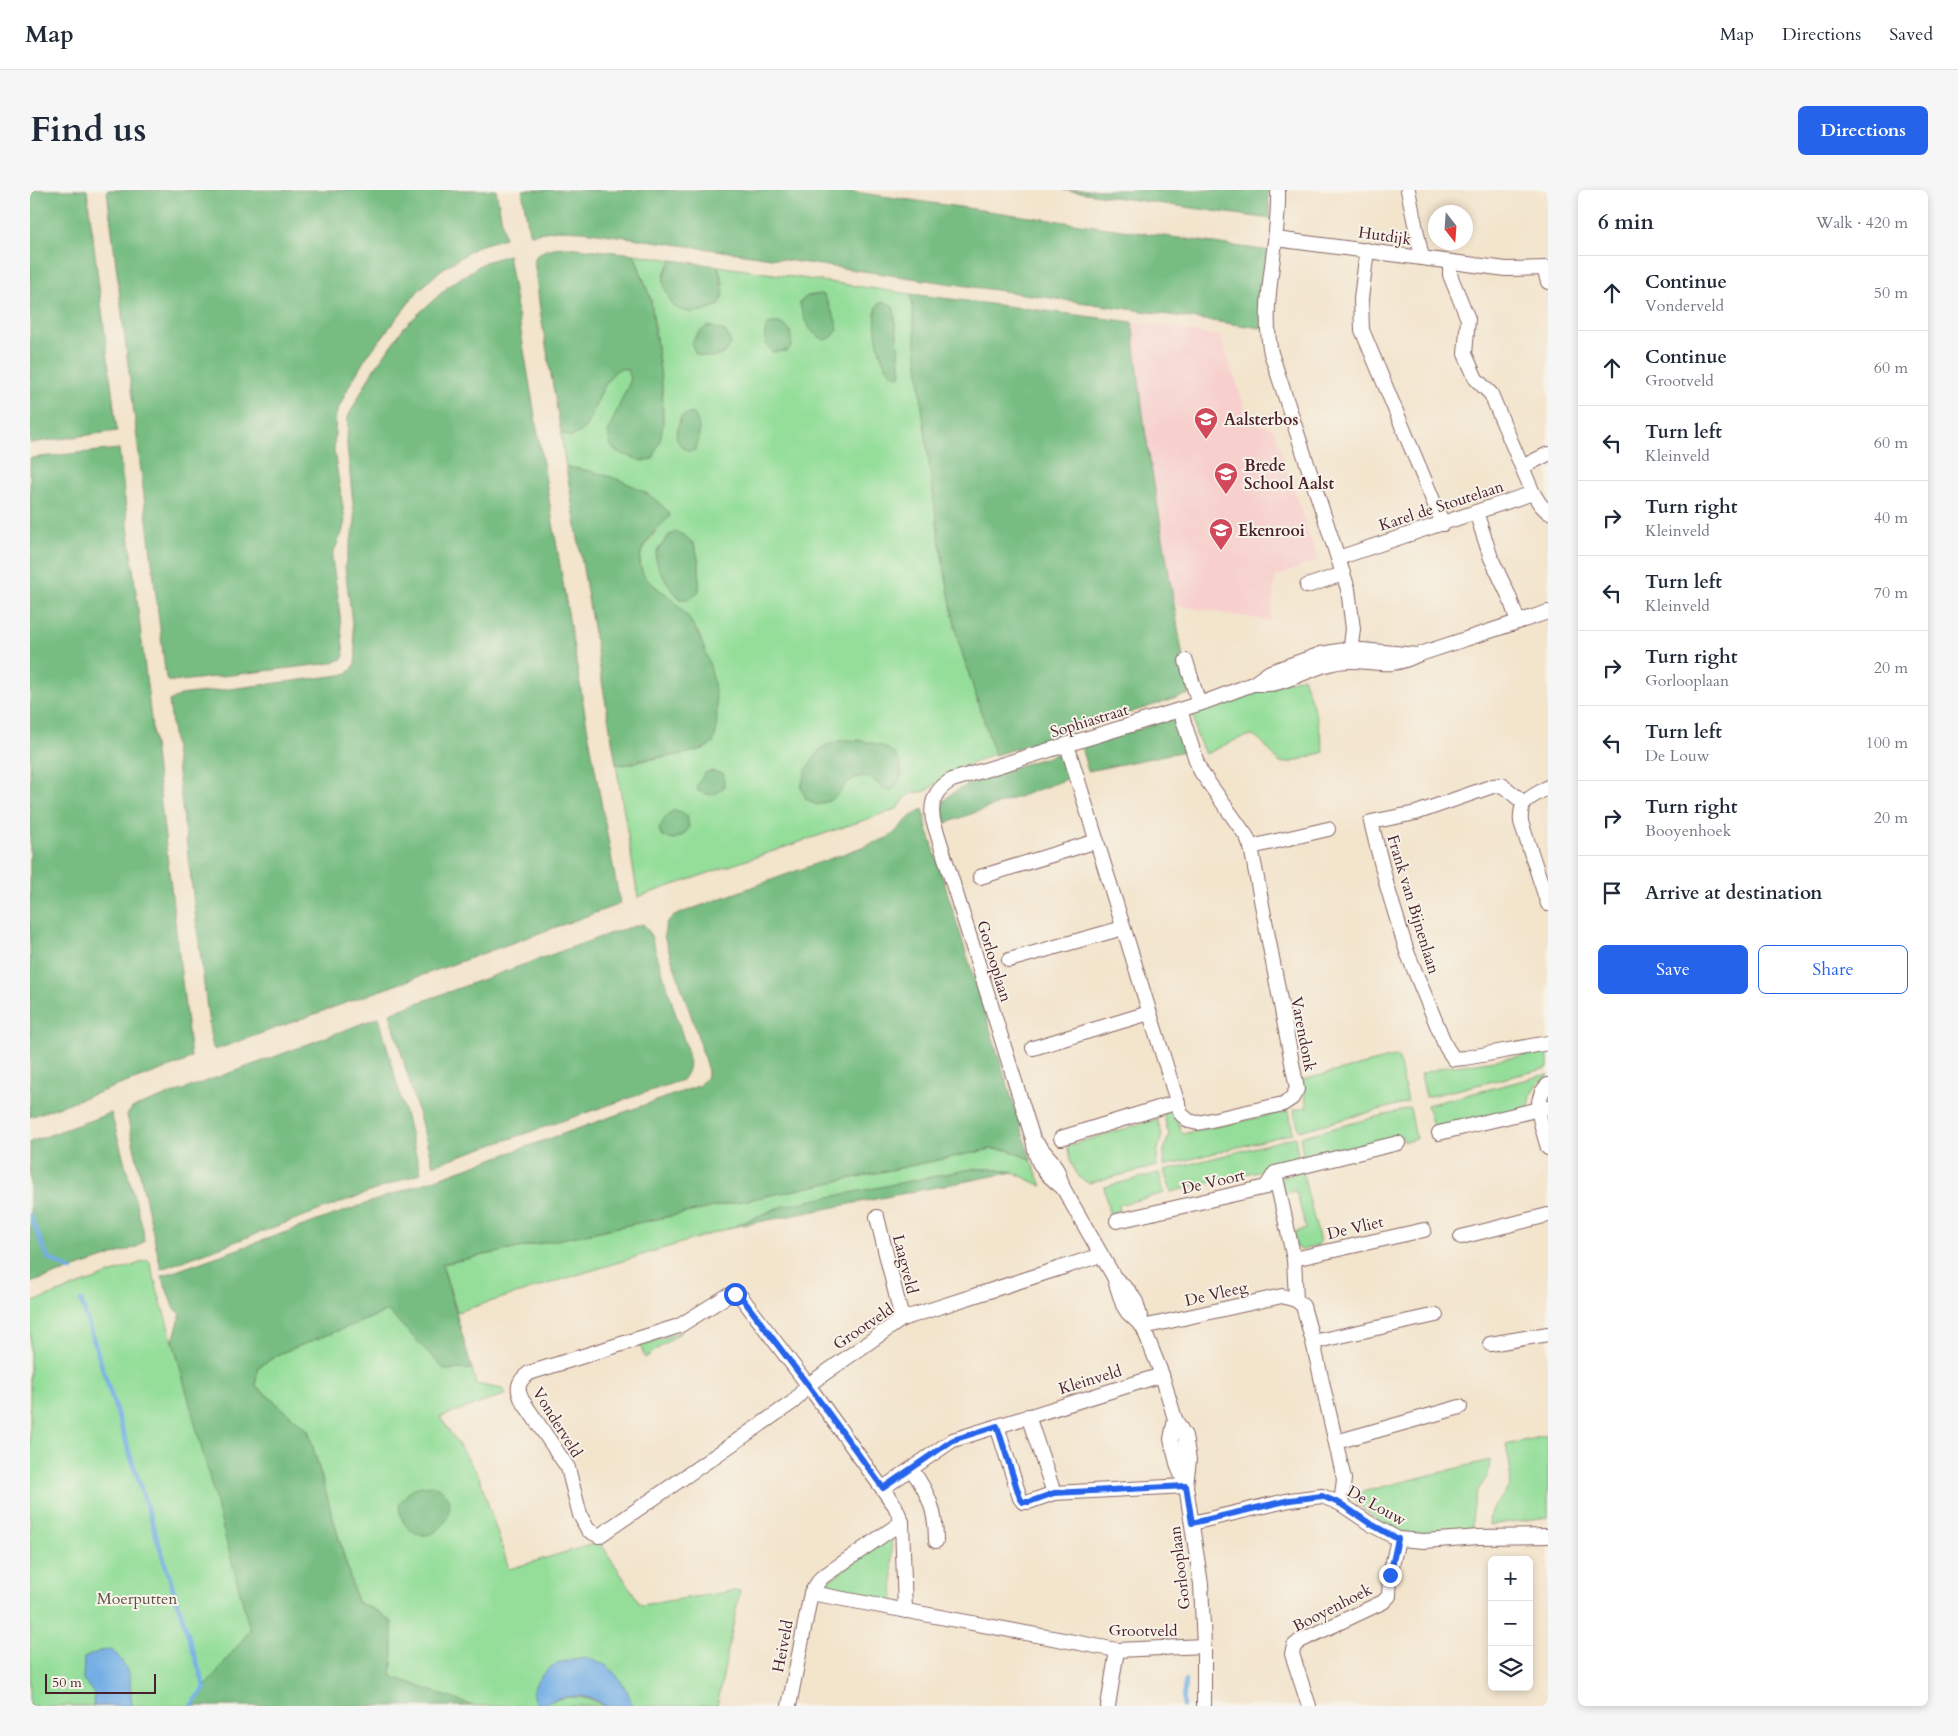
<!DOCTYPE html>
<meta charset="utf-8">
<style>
body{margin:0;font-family:Cardo,serif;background:#f6f6f7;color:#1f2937}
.controls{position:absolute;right:15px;bottom:15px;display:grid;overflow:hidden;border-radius:8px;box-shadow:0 2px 8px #0003}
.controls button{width:45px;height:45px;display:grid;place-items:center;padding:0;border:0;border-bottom:1px solid #e0e1e3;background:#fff;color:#1f2937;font:25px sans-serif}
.compass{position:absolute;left:1398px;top:15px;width:45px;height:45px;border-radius:50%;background:#fff;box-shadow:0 2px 8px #0003;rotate:163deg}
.scale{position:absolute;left:15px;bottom:12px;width:111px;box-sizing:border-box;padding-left:5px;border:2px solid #4a1f2b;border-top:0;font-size:14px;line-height:18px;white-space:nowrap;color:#4a1f2b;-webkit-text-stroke:4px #f7f3e8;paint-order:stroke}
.stop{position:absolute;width:15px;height:15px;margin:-11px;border:4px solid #2563eb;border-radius:50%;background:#fff}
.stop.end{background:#2563eb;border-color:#fff;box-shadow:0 1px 5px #0008}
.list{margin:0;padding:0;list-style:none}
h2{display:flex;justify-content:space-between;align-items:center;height:65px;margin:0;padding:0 20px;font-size:21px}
h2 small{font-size:16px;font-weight:400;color:#747a83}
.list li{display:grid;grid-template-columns:32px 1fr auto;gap:15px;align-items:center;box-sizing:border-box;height:75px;padding:0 20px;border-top:1px solid #e0e1e3}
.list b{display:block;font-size:19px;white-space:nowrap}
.list p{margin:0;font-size:16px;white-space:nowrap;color:#747a83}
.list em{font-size:16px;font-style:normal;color:#747a83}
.actions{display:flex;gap:10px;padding:15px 20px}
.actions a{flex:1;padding:11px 0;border:1px solid #2563eb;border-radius:8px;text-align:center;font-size:18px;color:#2563eb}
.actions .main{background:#2563eb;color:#fff}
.icon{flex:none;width:28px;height:28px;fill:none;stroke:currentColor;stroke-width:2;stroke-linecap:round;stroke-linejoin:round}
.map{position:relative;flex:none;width:1518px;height:1516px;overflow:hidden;border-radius:8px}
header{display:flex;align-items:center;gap:30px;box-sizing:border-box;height:70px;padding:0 25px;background:#fff;border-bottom:1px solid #e0e1e3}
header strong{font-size:24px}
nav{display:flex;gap:28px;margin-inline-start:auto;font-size:18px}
.intro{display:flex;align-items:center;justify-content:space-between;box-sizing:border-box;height:120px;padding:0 30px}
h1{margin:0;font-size:35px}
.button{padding:12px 22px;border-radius:8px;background:#2563eb;color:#fff;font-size:18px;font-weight:700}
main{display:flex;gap:30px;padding:0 30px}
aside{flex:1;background:#fff;border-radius:8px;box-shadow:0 2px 8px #0003}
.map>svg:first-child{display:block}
.built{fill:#f7d0cd}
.green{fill:#94de9a;stroke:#6f7e62;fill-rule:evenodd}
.forest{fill:#77bd82;stroke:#606e56}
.water{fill:#73afe5;stroke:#5e6788}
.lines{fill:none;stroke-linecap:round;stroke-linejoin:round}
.stream{stroke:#73afe5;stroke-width:4.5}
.minor-casing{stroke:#856463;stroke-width:16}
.minor{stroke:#fff;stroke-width:14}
.route{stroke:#2563eb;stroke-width:6}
.labels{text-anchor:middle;stroke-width:4;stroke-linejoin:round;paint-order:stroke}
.street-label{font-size:16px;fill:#4a1f2b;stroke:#f7f3e8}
.poi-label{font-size:16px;font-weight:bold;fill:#4a1f2b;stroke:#f7f3e8;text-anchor:start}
.park-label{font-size:16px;fill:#5c4f47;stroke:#f7f3e8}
</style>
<header>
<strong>Map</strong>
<nav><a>Map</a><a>Directions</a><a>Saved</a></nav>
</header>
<div class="intro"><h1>Find us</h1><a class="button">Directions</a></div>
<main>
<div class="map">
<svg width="1518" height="1516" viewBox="0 0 1518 1516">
<rect width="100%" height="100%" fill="#f7f3e8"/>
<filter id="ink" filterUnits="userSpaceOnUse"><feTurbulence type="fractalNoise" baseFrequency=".02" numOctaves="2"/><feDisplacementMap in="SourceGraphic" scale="10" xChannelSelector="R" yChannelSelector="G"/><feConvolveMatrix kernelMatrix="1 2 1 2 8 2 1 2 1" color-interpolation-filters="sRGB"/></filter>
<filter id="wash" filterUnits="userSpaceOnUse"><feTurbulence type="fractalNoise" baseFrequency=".0096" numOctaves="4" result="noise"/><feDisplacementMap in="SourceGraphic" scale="20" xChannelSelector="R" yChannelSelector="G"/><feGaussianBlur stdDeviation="1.12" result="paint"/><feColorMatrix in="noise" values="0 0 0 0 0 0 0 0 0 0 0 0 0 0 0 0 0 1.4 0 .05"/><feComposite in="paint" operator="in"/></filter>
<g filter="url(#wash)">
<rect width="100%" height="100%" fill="#f3e4cc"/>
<polygon class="built" points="1102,132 1190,146 1220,232 1243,238 1288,370 1246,387 1240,431 1145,415 1115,240"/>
<g class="green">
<path d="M604,64l38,6 -7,11 -2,10 37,31 19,-7 4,-22 -5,-17 193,28 12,121 16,123 12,67 7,35 37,115h-4l-45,20 -19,16 -14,2 -6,3 -10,13 -259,88 -22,-133 7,1 81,-16 9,-6 4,-14 -9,-67 -9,-28 -13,-19 -15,-16 -27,-22 -3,-9 -1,-10 2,-8 8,-12 7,-7 -25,-45 -29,-11 -37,-8 -5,-34 10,4 40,-61c6,-7 8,-11 17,-6 4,9 2,15 -3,23l38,31 -1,-38 -11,-86zM854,112l10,8 7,63 -2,3 -19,-25 -5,-38 3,-9zM695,141l6,12 -38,-4 6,-7zM640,344l24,9 5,19v29l-27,-1 -7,-13 -8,-26zM827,550c30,5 30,9 45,35l-7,12h-13l-10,-8 -11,-3 -15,6 -14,17 -15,6 -11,-35z"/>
<path d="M1273,487l14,41 7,34 -32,10 -12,1c-8,-8 -15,-20 -24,-26 -9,-6 -39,13 -51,17l-9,-20 -3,-22z"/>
<polygon points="1518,862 1518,878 1396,907 1391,884 1420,875 1426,876"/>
<polygon points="1368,866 1378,912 1269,941 1264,920 1277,917 1272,890"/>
<path d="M1518,884v3c-14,7 -17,15 -19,30l-95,23 -7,-25z"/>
<polygon points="1380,918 1386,949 1374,952 1372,946 1274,969 1270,947"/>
<polygon points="1144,920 1152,944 1259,921 1263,943 1134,976 1134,960 1139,945 1133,924"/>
<path d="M1127,929l5,16 -5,18v13l-68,17c-16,-6 -18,-21 -22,-37z"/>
<polygon points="1265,947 1269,971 1141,1002 1134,981"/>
<polygon points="961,959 979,960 1001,970 1012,996 983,982 961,979 941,979 747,1018 703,1037 427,1122 412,1074"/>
<polygon points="1272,980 1290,1052 1287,1056 1271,1060 1267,1058 1263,1043 1276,1039 1266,1001 1254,1003 1250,988"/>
<polygon points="1129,983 1134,1003 1089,1015 1090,1020 1079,1023 1074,997"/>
<path d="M118,1070l2,2c8,33 19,65 28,98 25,89 52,176 79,264l-60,82h-167v-403z"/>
<path d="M358,1121l57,58h27l4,15 26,5 5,5 -67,23 39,59 30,93 91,-27 41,63 99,-15 -23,116h-86l-24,-39 -67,37c26,-9 41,-10 66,2h-133l-82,-29 2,-25 -1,-30 -13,-10 -22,-10 -49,-172 -52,-44 1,-18 24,-15z"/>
<polygon points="651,1142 615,1168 610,1155"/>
<path d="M1518,1245v82l-59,8c1,-26 10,-19 19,-37 6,-13 0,-30 -2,-43z"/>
<path d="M1460,1270c-1,23 -6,17 -13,33 -4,12 -5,25 -5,37 -20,2 -56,7 -74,2 -16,-5 -29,-19 -41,-29l1,-10z"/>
<polygon points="861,1346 864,1412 794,1399 792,1395"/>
</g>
<g class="forest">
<polygon points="0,0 57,0 87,241 0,253"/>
<polygon points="77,0 466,0 475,48 448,56 411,80 388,101 335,169 319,196 306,224 304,261 315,330 312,343 303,363 302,369 308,407 314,466 312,469 302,473 150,491 138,491 136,488"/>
<polygon points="492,0 810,0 1240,61 1231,138 553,41 527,40 501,44 499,42"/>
<polygon points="1034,0 1237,0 1241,29"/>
<path d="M536,57l68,7 17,46 11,86 1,38 -2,13 -8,22 -11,2 -27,-10 -5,-7 -2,-13 23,-52 -3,-9c-22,-11 -33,49 -46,61 -3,2 -7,4 -11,6l-10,-4 -21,-123 -6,-51c8,-11 19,-11 32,-12z"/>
<path d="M478,65l79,471 33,178 -405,146 -2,-2 -3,-15 -41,-332 12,-6 160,-20c11,-3 14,-7 15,-19l-11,-90 10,-43 -8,-78 1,-28 24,-45 33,-46 45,-41 35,-23z"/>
<path d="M642,70l46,6 6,27 -5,12c-16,6 -30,12 -46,1 -10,-21 -14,-26 -1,-46z"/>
<path d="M790,104l4,1 11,23 3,12 -6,7 -7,3c-16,-6 -21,-20 -25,-35v-3l7,-6z"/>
<polygon points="881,104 1102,132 1115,240 1159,504 965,565 928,450 921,415 909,348 893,225"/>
<path d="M854,112l8,3 2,5 7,63 -2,3c-20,0 -28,-57 -21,-71z"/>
<path d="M743,133h7l10,7 2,16 -5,5 -15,1c-8,-8 -10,-18 -4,-28z"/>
<path d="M678,136l17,5 6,12c-6,16 -21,16 -35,11l-5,-11 8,-11z"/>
<path d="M663,223c8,9 8,27 2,37l-6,2c-18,-12 -13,-17 -8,-36z"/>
<polygon points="89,259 161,867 154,872 0,927 0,268"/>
<path d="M536,277c35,4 80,18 103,46l1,3c-11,12 -30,27 -30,43 -1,22 18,28 32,40 5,5 11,11 15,17 23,31 37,90 26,127 -22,14 -45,12 -70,17 -9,2 -17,6 -27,4z"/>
<path d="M646,342c27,8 23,37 23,59l-9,8h-10c-8,-9 -26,-32 -24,-44 0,-4 3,-7 6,-10 4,-7 7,-10 14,-13z"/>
<polygon points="1147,527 1150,548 1155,561 1058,581 1051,557"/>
<path d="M812,550c20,0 59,3 59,30 1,9 -4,15 -10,21 -10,-2 -15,-11 -24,-14 -16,-4 -23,12 -32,20 -4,4 -13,6 -18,8l-11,-6 -5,-12 5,-17 14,-20 7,-5z"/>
<path d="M1035,562l8,25 -127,46c-2,-7 -6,-16 -2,-22 15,-20 95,-41 121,-49z"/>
<path d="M681,581l13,3v13c-11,10 -13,9 -26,4l-1,-6 8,-12z"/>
<path d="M893,619l4,19 104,332 -22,-10 -18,-1 -549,115 30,105 -27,1 -57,-59 -107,42 -24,15 -1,18 52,44 49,172 22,10 13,10 1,30 -2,24 82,30h-283l60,-76 -77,-289 8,-27 -8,-7 -11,-31 536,-190 8,-8 2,-7 -13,-44 -31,-91 2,-13 6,-6 17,-7 198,-72c15,-9 19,-22 36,-29z"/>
<polygon points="644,620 649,621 657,625 659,638 652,646 644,649 632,647 629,639 636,626"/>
<path d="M613,734l7,9 38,120c1,11 2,17 -6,27l-249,85 -43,-152 227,-82z"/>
<polygon points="349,827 391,983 131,1079 97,925 102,918 244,867"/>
<polygon points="81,923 113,1039 114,1051 107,1057 0,1093 0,952"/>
<polygon points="941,979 961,979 983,982 703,1037 753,1016"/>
<path d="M402,1295c37,11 8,65 -20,46 -10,-7 -12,-16 -13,-27 12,-15 14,-18 33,-19z"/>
</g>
<g class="water">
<path d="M82,1460c21,21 17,29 20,56h-39l1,-12 -11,-15 1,-21 16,-7z"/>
<path d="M559,1468c6,2 13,5 18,8 9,7 25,28 24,40h-25l-13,-7 -14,-3 -14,1 -26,8c-15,-10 1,-30 12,-38 11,-7 26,-8 38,-9z"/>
</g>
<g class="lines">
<g class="stream">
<polyline points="0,1025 18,1068 41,1080"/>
<polyline points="51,1111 175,1498 161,1516"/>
<polyline points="1153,1516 1155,1491"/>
</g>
</g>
</g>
<g filter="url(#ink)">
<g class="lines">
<g class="minor-casing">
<g id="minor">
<path d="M1248,0c2,54 -18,112 -7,163l77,236 5,40 -4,32"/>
<polyline points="1378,0 1392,68"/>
<polyline points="1246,49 1476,79 1518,78"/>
<polyline points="1337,60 1331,109 1332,140 1413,334"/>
<polyline points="1420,72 1420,85 1438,129 1435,164 1446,189 1461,204 1503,303"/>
<polyline points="1514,78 1518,92"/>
<polyline points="1492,277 1518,264"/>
<polyline points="1446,322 1461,368 1479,406 1488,432"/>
<polyline points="1308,368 1503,303 1510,314 1518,322"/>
<polyline points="1277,396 1313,384"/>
<polyline points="1156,471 1169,514"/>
<path d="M1223,494c8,0 16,1 23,-1 25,-6 47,-22 74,-22 28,0 39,8 67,-6l131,-43"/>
<polyline points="1037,555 1151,924 1159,931 1168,933 1253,914 1262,908 1267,899 1221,657 1217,647 1171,582 1167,573 1150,520"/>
<path d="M1518,597c-16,11 -29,11 -27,35l27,82"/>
<polyline points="1494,613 1472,595 1463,596 1386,623 1341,632 1357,696 1377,762 1416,857 1424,869 1435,868 1518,853"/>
<polyline points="1221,657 1298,639"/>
<polyline points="950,687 1067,651"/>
<polyline points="979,770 1093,738"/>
<polyline points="1003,858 1119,823"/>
<path d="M1518,895c-18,15 -5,44 0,63"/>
<polyline points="1409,943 1518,917"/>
<polyline points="1031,948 1148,912"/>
<polyline points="1003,949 1022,971 1028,982 1033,998 1084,1087 1093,1115 1098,1123 1113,1137"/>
<polyline points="1245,983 1264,1069 1266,1110 1273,1116 1283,1152 1314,1289 1311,1314"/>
<path d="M1033,998c-20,-16 -27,-23 -30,-49l-100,-319c-3,-18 2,-31 19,-40l253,-78 48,-18 17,-12 51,-18 29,-5 67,6"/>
<polyline points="847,1027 872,1129"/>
<polyline points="1087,1031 1236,997 1245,983 1368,953"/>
<polyline points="1431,1047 1518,1025"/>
<polyline points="1264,1069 1394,1040"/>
<polyline points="1084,1087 1100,1102 1106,1112 1113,1137 1132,1185 1145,1229 1155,1246 1159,1270 1156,1295"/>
<polyline points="1113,1137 1252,1106 1266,1110"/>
<polyline points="1283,1152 1406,1125"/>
<polyline points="1460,1154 1518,1144"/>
<polyline points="998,1226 1024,1303 1156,1296"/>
<polyline points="1145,1229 1141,1249 1148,1277 1156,1296 1171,1394 1174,1456 1174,1516"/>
<polyline points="967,1236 990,1308 993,1312 999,1312 1024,1303"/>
<polyline points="1306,1252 1430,1217"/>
<path d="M882,1280c17,24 24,41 24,71"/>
<polyline points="853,1298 923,1250 1132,1185"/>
<polyline points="1162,1333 1260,1310 1292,1306 1311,1314 1339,1333 1368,1349 1394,1351 1449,1347 1518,1346"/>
<polyline points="781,1403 1087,1460 1174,1456"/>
<path d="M875,1421l-3,-89 -7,-16 -87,-121 -66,-87 -7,-4 -8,2 -48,30 -150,47c-11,8 -13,15 -7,27l46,68 12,47 8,15 11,6 194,-134 15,-17 94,-66 199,-64"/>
<polyline points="759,1516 781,1403 791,1388 872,1332"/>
<polyline points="1078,1516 1087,1460"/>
<polyline points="1279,1516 1262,1464 1264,1456 1270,1451 1353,1412 1359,1406 1360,1385 1368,1349"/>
</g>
</g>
<use href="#minor" class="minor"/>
</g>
</g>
<g class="lines" filter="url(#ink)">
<polyline class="route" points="705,1104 712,1108 778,1195 853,1298 923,1250 967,1236 990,1308 993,1312 999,1312 1024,1303 1156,1296 1162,1333 1260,1310 1292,1306 1311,1314 1339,1333 1368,1349 1360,1385"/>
</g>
<defs>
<g id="school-pin" transform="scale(1.25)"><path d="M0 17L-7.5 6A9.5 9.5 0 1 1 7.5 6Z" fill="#d1495b" stroke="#f7f3e8"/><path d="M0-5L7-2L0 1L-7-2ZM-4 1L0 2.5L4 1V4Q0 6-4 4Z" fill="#fff"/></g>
</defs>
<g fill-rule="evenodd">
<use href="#school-pin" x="1176" y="229"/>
<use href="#school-pin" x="1196" y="284"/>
<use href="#school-pin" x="1191" y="340"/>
</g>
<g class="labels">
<g class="street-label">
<text transform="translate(1355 45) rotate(8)" y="6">Hutdijk</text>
<text transform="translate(1411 315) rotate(-18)" y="6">Karel de Stoutelaan</text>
<text transform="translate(1059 530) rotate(-17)" y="6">Sophiastraat</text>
<text transform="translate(1384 714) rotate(73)" y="6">Frank van Bijnenlaan</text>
<text transform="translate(965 771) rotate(73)" y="6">Gorlooplaan</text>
<text transform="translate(1274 844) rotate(79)" y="6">Varendonk</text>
<text transform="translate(1183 991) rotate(-13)" y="6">De Voort</text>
<text transform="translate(1325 1037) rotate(-13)" y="6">De Vliet</text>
<text transform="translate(876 1074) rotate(76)" y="6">Laagveld</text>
<text transform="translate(1186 1103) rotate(-13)" y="6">De Vleeg</text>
<text transform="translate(833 1136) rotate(-34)" y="6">Grootveld</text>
<text transform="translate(1060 1189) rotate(-17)" y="6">Kleinveld</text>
<text transform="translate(528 1232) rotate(58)" y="6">Vonderveld</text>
<text transform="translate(1347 1315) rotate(29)" y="6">De Louw</text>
<text transform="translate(1149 1378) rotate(-97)" y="6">Gorlooplaan</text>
<text transform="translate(1302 1417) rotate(-27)" y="6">Booyenhoek</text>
<text x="1113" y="1446">Grootveld</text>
<text transform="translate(752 1456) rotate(-79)" y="6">Heiveld</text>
</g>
<g class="poi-label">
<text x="1194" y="235">Aalsterbos</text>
<text x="1214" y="281">Brede<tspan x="1214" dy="18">School Aalst</tspan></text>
<text x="1208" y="346">Ekenrooi</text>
</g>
<g class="park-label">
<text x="107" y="1414">Moerputten</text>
</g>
</g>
</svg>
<div class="controls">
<button>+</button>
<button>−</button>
<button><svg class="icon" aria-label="layers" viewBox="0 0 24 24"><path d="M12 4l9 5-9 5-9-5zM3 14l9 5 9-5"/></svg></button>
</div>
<svg class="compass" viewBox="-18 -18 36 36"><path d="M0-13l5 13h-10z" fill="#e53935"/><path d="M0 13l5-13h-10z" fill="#747a83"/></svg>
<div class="scale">50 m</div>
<div class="stop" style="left:705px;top:1104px"></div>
<div class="stop end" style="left:1360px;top:1385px"></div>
</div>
<aside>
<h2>6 min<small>Walk · 420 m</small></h2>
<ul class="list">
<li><svg class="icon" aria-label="ahead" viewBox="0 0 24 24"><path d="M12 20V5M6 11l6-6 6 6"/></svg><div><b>Continue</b><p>Vonderveld</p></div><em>50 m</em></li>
<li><svg class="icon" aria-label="ahead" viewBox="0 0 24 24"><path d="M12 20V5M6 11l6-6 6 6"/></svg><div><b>Continue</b><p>Grootveld</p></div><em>60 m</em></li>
<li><svg class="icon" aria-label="left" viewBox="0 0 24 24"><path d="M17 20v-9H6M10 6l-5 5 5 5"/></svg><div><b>Turn left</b><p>Kleinveld</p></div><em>60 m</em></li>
<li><svg class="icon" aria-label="right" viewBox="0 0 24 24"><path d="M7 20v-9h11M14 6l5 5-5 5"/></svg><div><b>Turn right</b><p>Kleinveld</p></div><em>40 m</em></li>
<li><svg class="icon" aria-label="left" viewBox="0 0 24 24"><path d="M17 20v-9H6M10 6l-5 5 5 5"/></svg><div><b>Turn left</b><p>Kleinveld</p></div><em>70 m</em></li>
<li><svg class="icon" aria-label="right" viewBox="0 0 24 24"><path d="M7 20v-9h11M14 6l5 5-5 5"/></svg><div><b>Turn right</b><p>Gorlooplaan</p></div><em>20 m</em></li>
<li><svg class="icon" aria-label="left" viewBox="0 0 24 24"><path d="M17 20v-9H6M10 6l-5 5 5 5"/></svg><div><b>Turn left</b><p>De Louw</p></div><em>100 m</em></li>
<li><svg class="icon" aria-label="right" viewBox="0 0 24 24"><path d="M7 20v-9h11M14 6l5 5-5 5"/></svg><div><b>Turn right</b><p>Booyenhoek</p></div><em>20 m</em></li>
<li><svg class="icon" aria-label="arrive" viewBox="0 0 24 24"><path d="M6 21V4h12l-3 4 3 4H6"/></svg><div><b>Arrive at destination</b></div></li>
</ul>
<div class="actions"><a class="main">Save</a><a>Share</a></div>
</aside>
</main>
